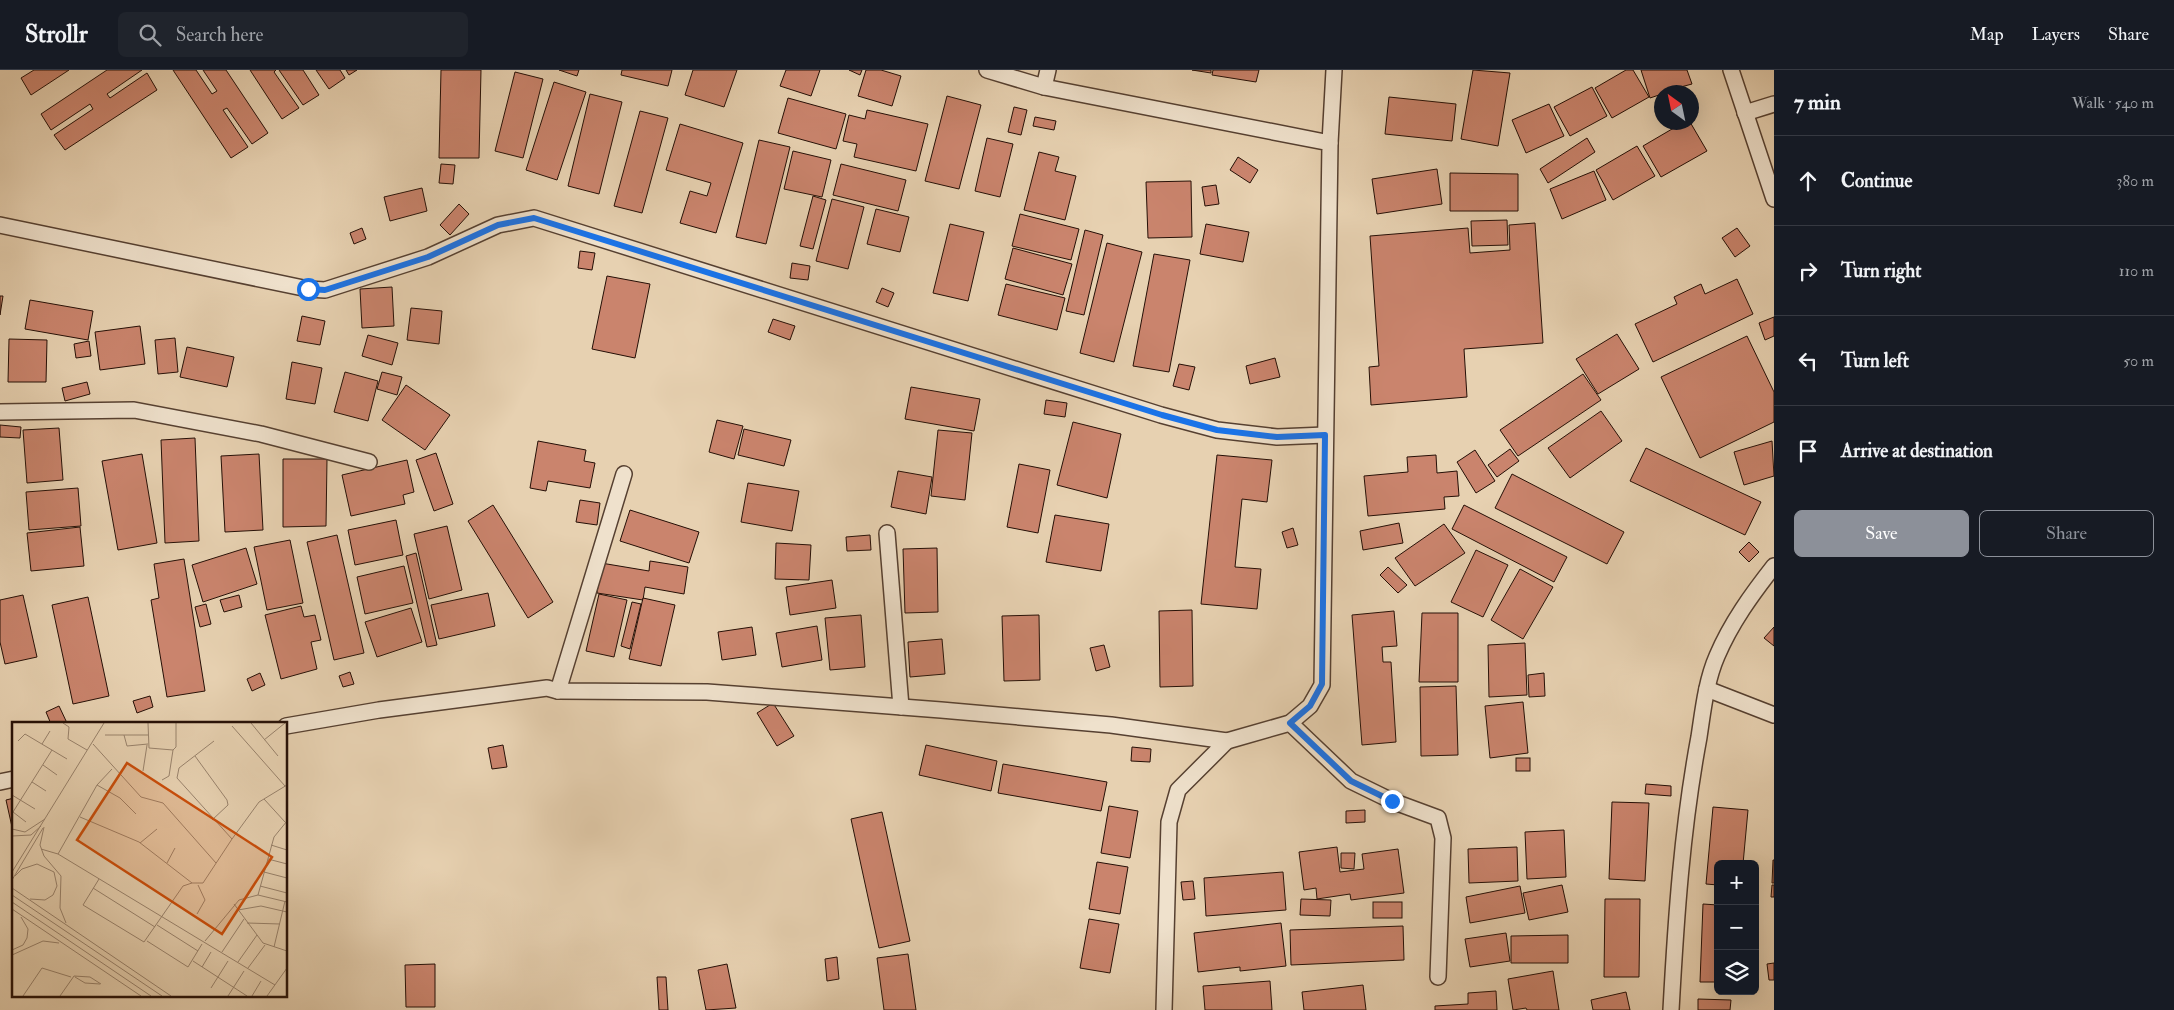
<!DOCTYPE html>
<meta charset="utf-8">
<style>
body{margin:0;font-family:"IM FELL Double Pica",serif;background:#20242c;color:#f1f3f6}
.controls{position:absolute;right:15px;bottom:15px;display:grid;overflow:hidden;border-radius:8px;box-shadow:0 5px 20px #0002}
.controls button{width:45px;height:45px;display:grid;place-items:center;padding:0;border:0;border-bottom:1px solid #363941;background:#171b24;color:#f1f3f6;font:25px sans-serif}
.compass{position:absolute;left:1654px;top:15px;width:45px;height:45px;border-radius:50%;background:#171b24;box-shadow:0 5px 20px #0002;rotate:327deg}
.stop{position:absolute;width:15px;height:15px;margin:-11px;border:4px solid #1a73e8;border-radius:50%;background:#fff}
.stop.end{background:#1a73e8;border-color:#fff;box-shadow:0 1px 5px #0008}
.list{margin:0;padding:0;list-style:none}
h2{display:flex;justify-content:space-between;align-items:center;height:65px;margin:0;padding:0 20px;font-size:21px}
h2 small{font-size:16px;font-weight:400;color:#9ea1a6}
.list li{display:grid;grid-template-columns:32px 1fr auto;gap:15px;align-items:center;box-sizing:border-box;height:90px;padding:0 20px;border-top:1px solid #363941}
.list b{display:block;font-size:19px;white-space:nowrap}
.list em{font-size:16px;font-style:normal;color:#9ea1a6}
.actions{display:flex;gap:10px;padding:15px 20px}
.actions a{flex:1;padding:11px 0;border:1px solid #8c9099;border-radius:8px;text-align:center;font-size:18px;color:#8c9099}
.actions .main{background:#8c9099;color:#fff}
.icon{flex:none;width:28px;height:28px;fill:none;stroke:currentColor;stroke-width:2;stroke-linecap:round;stroke-linejoin:round}
.map{position:relative;flex:none;width:1774px;height:940px;overflow:hidden}
header{display:flex;align-items:center;gap:30px;box-sizing:border-box;height:70px;padding:0 25px;background:#171b24;border-bottom:1px solid #363941}
header strong{font-size:24px}
nav{display:flex;gap:28px;margin-inline-start:auto;font-size:18px}
.search{width:350px;height:45px;background:#20242c;display:flex;align-items:center;gap:12px;box-sizing:border-box;padding:0 18px;border-radius:8px;color:#9ea1a6;font-size:19px}
main{display:flex}
aside{flex:1;background:#171b24}
.map>svg:first-child{display:block}
.building{fill:#ca846d;stroke:#250f06}
.lines{fill:none;stroke-linecap:round;stroke-linejoin:round}
.street-casing{stroke:#564031;stroke-width:18}
.street{stroke:#efe1cc;stroke-width:15}
.route{stroke:#1a73e8;stroke-width:6}
.inset-road{fill:none;stroke:#99836d;stroke-width:1}
.view{fill:#cb4e0b;fill-opacity:0.15;stroke:#cb4e0b;stroke-width:2.5}
.inset-edge{fill:none;stroke:#250f06;stroke-width:2.5}
</style>
<header>
<strong>Strollr</strong>
<div class="search"><svg class="icon" aria-label="search" viewBox="0 0 24 24"><circle cx="10" cy="10" r="6"/><path d="M15 15l6 6"/></svg>Search here</div>
<nav><a>Map</a><a>Layers</a><a>Share</a></nav>
</header>
<main>
<div class="map">
<svg width="1774" height="940" viewBox="0 0 1774 940">
<rect width="100%" height="100%" fill="#e7d1b1"/>
<filter id="stains"><feTurbulence type="fractalNoise" baseFrequency=".004" numOctaves="4"/><feColorMatrix values="0 0 0 0 .2 0 0 0 0 .09 0 0 0 0 .02 0 0 0 .5 -.17"/></filter>
<radialGradient id="worn" r=".72"><stop offset=".6" stop-color="#630" stop-opacity="0"/><stop offset="1" stop-color="#630" stop-opacity=".3"/></radialGradient>
<g class="building">
<polygon points="34,0 69,0 31,25 21,8"/>
<polygon points="107,0 142,0 107,24 110,28 147,3 157,20 65,80 54,65 93,39 90,34 51,60 41,44"/>
<polygon points="173,0 196,0 212,24 217,21 203,0 226,0 268,63 252,74 227,38 223,40 248,77 231,88"/>
<polygon points="250,0 276,0 274,2 299,38 282,49"/>
<polygon points="279,0 303,0 319,25 303,35"/>
<polygon points="316,0 340,0 345,8 329,19"/>
<polygon points="346,0 357,0 349,5"/>
<polygon points="441,0 481,0 479,88 439,88"/>
<polygon points="559,0 579,0 577,6"/>
<polygon points="622,0 672,0 668,16 621,5"/>
<polygon points="693,0 737,0 724,37 685,25"/>
<polygon points="786,0 820,0 811,26 780,16"/>
<polygon points="849,0 862,0 860,5"/>
<polygon points="866,0 881,0 901,6 892,36 858,26"/>
<polygon points="1192,0 1211,0 1211,3"/>
<polygon points="1213,0 1259,0 1256,12 1212,5"/>
<polygon points="1473,0 1510,3 1498,76 1461,69"/>
<polygon points="1626,0 1633,0 1649,27 1612,48 1595,18"/>
<polygon points="1641,0 1687,0 1692,14 1662,22 1662,24 1650,28"/>
<polygon points="515,2 543,9 523,88 495,81"/>
<polygon points="554,12 586,22 557,110 526,100"/>
<polygon points="1592,17 1607,46 1570,66 1554,37"/>
<polygon points="590,24 622,32 599,124 568,116"/>
<polygon points="947,26 981,35 959,119 925,111"/>
<polygon points="1389,27 1456,34 1452,71 1385,64"/>
<polygon points="788,28 846,44 836,79 778,63"/>
<polygon points="1549,34 1564,66 1526,83 1512,50"/>
<polygon points="1014,37 1027,40 1021,65 1008,62"/>
<polygon points="867,40 928,54 916,101 854,87 857,74 843,71 849,45 865,49"/>
<polygon points="640,41 668,48 642,143 614,136"/>
<polygon points="1035,47 1056,51 1054,60 1033,56"/>
<polygon points="1684,52 1690,52 1707,81 1661,107 1643,76"/>
<polygon points="680,54 743,73 716,163 680,153 690,121 707,126 711,113 666,100"/>
<polygon points="987,68 1013,74 1000,127 975,121"/>
<polygon points="1587,68 1595,82 1548,113 1540,99"/>
<polygon points="759,70 790,77 766,174 736,167"/>
<polygon points="1637,76 1655,106 1613,130 1596,100"/>
<polygon points="793,81 831,90 822,127 784,119"/>
<polygon points="1039,82 1059,87 1055,101 1076,106 1065,150 1024,140"/>
<polygon points="1238,87 1258,100 1250,113 1230,100"/>
<polygon points="441,94 455,95 453,114 439,113"/>
<polygon points="841,94 906,110 898,141 833,125"/>
<polygon points="1437,99 1442,134 1377,144 1372,109"/>
<polygon points="1594,101 1606,130 1562,149 1550,119"/>
<polygon points="1450,103 1518,104 1518,141 1450,141"/>
<polygon points="1191,111 1192,167 1148,168 1146,112"/>
<polygon points="1216,115 1219,134 1205,136 1202,117"/>
<polygon points="422,118 427,141 390,151 384,127"/>
<polygon points="813,126 826,130 813,179 800,176"/>
<polygon points="832,129 864,137 848,199 816,191"/>
<polygon points="459,134 469,144 450,165 440,155"/>
<polygon points="876,139 909,147 900,182 867,174"/>
<polygon points="1020,144 1079,159 1071,190 1012,176"/>
<polygon points="1507,150 1508,175 1472,176 1471,151"/>
<polygon points="1535,153 1543,273 1464,279 1467,327 1371,335 1369,297 1379,296 1370,166 1468,158 1470,183 1510,180 1509,155"/>
<polygon points="950,154 984,162 968,231 933,223"/>
<polygon points="1206,154 1249,162 1243,192 1200,184"/>
<polygon points="362,158 366,169 354,174 350,163"/>
<polygon points="1737,158 1750,176 1735,187 1722,168"/>
<polygon points="1085,160 1103,165 1084,245 1066,241"/>
<polygon points="1107,173 1142,182 1114,292 1080,283"/>
<polygon points="1013,178 1072,194 1063,225 1005,209"/>
<polygon points="580,181 595,183 592,200 578,198"/>
<polygon points="1154,184 1190,190 1169,302 1133,296"/>
<polygon points="792,193 810,196 808,210 790,208"/>
<polygon points="607,206 650,214 635,288 592,279"/>
<polygon points="1737,209 1753,244 1653,292 1635,254 1677,234 1674,227 1701,214 1705,224"/>
<polygon points="1006,214 1065,228 1057,260 998,245"/>
<polygon points="392,217 394,256 362,258 360,219"/>
<polygon points="882,218 894,223 888,237 876,232"/>
<polygon points="0,226 3,226 0,245"/>
<polygon points="30,230 93,241 88,270 25,259"/>
<polygon points="411,238 442,241 439,274 407,270"/>
<polygon points="302,246 325,251 320,275 297,271"/>
<polygon points="1774,247 1774,266 1765,270 1759,253"/>
<polygon points="773,249 795,256 790,270 768,262"/>
<polygon points="140,256 145,294 100,300 95,262"/>
<polygon points="1617,264 1639,299 1598,324 1576,289"/>
<polygon points="368,265 398,273 392,295 362,286"/>
<polygon points="1747,266 1774,322 1774,352 1700,388 1661,307"/>
<polygon points="175,268 178,302 158,304 155,270"/>
<polygon points="9,269 47,270 46,312 8,312"/>
<polygon points="89,271 91,286 76,288 74,274"/>
<polygon points="187,277 234,287 227,317 180,307"/>
<polygon points="1275,288 1280,307 1250,314 1246,296"/>
<polygon points="292,292 322,298 315,334 286,329"/>
<polygon points="1179,294 1195,297 1189,320 1173,316"/>
<polygon points="345,302 378,311 368,351 334,342"/>
<polygon points="382,302 402,307 397,325 377,319"/>
<polygon points="1583,304 1601,330 1518,386 1500,360"/>
<polygon points="87,312 90,324 65,331 62,318"/>
<polygon points="406,315 450,345 425,380 382,350"/>
<polygon points="911,317 980,329 974,361 905,349"/>
<polygon points="1046,330 1067,333 1065,347 1044,344"/>
<polygon points="1601,341 1622,371 1570,408 1548,378"/>
<polygon points="717,350 743,356 734,389 709,382"/>
<polygon points="1073,352 1121,364 1107,428 1057,415"/>
<polygon points="0,355 21,357 20,368 0,367"/>
<polygon points="59,358 63,410 27,413 23,360"/>
<polygon points="744,359 791,370 784,396 738,385"/>
<polygon points="938,360 972,363 965,430 931,426"/>
<polygon points="195,368 199,471 165,473 161,370"/>
<polygon points="538,371 586,380 584,391 595,393 590,418 548,411 546,421 530,418"/>
<polygon points="1772,371 1774,406 1744,415 1734,382"/>
<polygon points="1646,378 1761,432 1745,465 1630,411"/>
<polygon points="1510,379 1519,391 1497,407 1488,395"/>
<polygon points="1475,380 1495,411 1476,423 1457,392"/>
<polygon points="436,383 453,434 434,441 416,390"/>
<polygon points="142,384 157,473 118,480 102,391"/>
<polygon points="259,384 263,460 225,462 221,386"/>
<polygon points="1217,385 1272,390 1267,432 1242,429 1235,497 1261,499 1257,539 1201,534"/>
<polygon points="1436,385 1437,403 1457,401 1459,426 1444,427 1445,439 1368,446 1364,406 1408,402 1407,387"/>
<polygon points="283,389 327,389 326,456 283,457"/>
<polygon points="407,390 414,422 403,425 405,434 351,446 342,405"/>
<polygon points="1019,394 1050,400 1038,463 1007,457"/>
<polygon points="898,401 932,407 926,444 891,437"/>
<polygon points="1512,404 1624,462 1607,494 1495,438"/>
<polygon points="748,413 799,421 792,461 741,452"/>
<polygon points="78,418 81,456 29,460 26,422"/>
<polygon points="580,430 600,433 597,455 576,452"/>
<polygon points="493,435 553,532 528,548 468,451"/>
<polygon points="1464,435 1567,487 1554,512 1452,459"/>
<polygon points="630,440 699,462 689,493 620,471"/>
<polygon points="1055,445 1109,454 1101,501 1046,492"/>
<polygon points="396,450 403,485 355,495 348,460"/>
<polygon points="1399,453 1403,473 1363,480 1360,461"/>
<polygon points="1444,454 1465,483 1415,516 1395,488"/>
<polygon points="447,456 462,520 429,529 414,464"/>
<polygon points="80,457 84,496 31,501 27,463"/>
<polygon points="1293,458 1298,475 1287,478 1282,462"/>
<polygon points="337,465 364,583 334,590 307,472"/>
<polygon points="870,465 871,480 847,481 846,467"/>
<polygon points="290,470 303,533 267,540 254,477"/>
<polygon points="1749,472 1759,482 1749,492 1739,482"/>
<polygon points="776,473 811,475 809,510 775,509"/>
<polygon points="246,478 257,514 203,532 192,495"/>
<polygon points="937,478 938,542 905,543 903,479"/>
<polygon points="1476,480 1508,495 1483,547 1451,532"/>
<polygon points="416,483 437,575 427,577 406,486"/>
<polygon points="184,489 205,621 167,627 151,530 159,528 154,494"/>
<polygon points="650,491 688,497 684,524 645,517 643,530 597,523 601,493 649,501"/>
<polygon points="404,496 413,533 365,544 357,507"/>
<polygon points="1388,497 1407,515 1398,523 1380,505"/>
<polygon points="1520,499 1553,517 1523,569 1491,550"/>
<polygon points="832,510 836,538 790,545 786,517"/>
<polygon points="488,523 495,556 439,569 431,535"/>
<polygon points="599,524 627,530 614,587 586,581"/>
<polygon points="23,525 37,587 5,594 0,572 0,530"/>
<polygon points="239,525 242,537 224,542 220,530"/>
<polygon points="88,527 109,626 73,634 52,535"/>
<polygon points="643,528 675,535 661,596 629,589"/>
<polygon points="632,532 641,534 630,579 621,576"/>
<polygon points="206,534 211,554 200,557 195,537"/>
<polygon points="301,536 304,547 315,545 321,570 311,572 317,599 281,609 265,545"/>
<polygon points="411,538 422,572 377,587 365,552"/>
<polygon points="1192,540 1193,616 1160,617 1159,541"/>
<polygon points="1394,541 1397,576 1382,577 1383,592 1391,592 1396,672 1362,675 1352,545"/>
<polygon points="1422,543 1458,543 1458,612 1419,612"/>
<polygon points="861,545 865,597 830,600 825,548"/>
<polygon points="1039,545 1040,610 1004,611 1002,546"/>
<polygon points="817,556 822,590 782,597 776,563"/>
<polygon points="752,557 756,585 722,590 718,562"/>
<polygon points="1774,557 1774,576 1764,568"/>
<polygon points="942,569 945,604 910,607 908,572"/>
<polygon points="1525,573 1527,625 1489,627 1488,575"/>
<polygon points="1104,575 1110,597 1096,601 1090,578"/>
<polygon points="350,602 354,614 343,617 339,606"/>
<polygon points="260,603 265,615 252,621 247,609"/>
<polygon points="1544,603 1545,626 1529,627 1528,605"/>
<polygon points="1456,616 1458,685 1421,686 1420,617"/>
<polygon points="150,626 153,637 137,643 133,631"/>
<polygon points="1523,632 1528,683 1490,688 1485,636"/>
<polygon points="773,633 794,666 777,676 757,643"/>
<polygon points="59,636 67,653 51,654 46,642"/>
<polygon points="503,675 507,697 492,699 488,678"/>
<polygon points="926,675 997,691 991,721 919,705"/>
<polygon points="1132,677 1151,679 1150,692 1131,691"/>
<rect x="1516" y="688" width="14" height="13"/>
<polygon points="1003,694 1107,712 1101,741 998,723"/>
<polygon points="1646,714 1671,716 1671,726 1645,724"/>
<polygon points="14,728 14,766 6,730"/>
<polygon points="1612,732 1649,733 1645,811 1609,809"/>
<polygon points="1109,736 1138,741 1130,788 1101,783"/>
<polygon points="1713,737 1748,740 1743,794 1718,794 1718,815 1706,814"/>
<polygon points="1365,740 1365,752 1346,753 1346,741"/>
<polygon points="882,742 910,871 879,878 851,749"/>
<polygon points="1564,760 1566,807 1527,809 1525,762"/>
<polygon points="1337,777 1340,802 1364,799 1362,784 1398,779 1404,823 1351,830 1350,824 1317,829 1316,818 1304,820 1299,782"/>
<polygon points="1517,777 1518,811 1469,813 1468,779"/>
<polygon points="1341,783 1355,783 1354,799 1341,798"/>
<polygon points="1773,790 1774,790 1774,813 1772,813"/>
<polygon points="1097,792 1128,797 1120,844 1089,839"/>
<polygon points="1283,802 1286,840 1206,846 1204,808"/>
<polygon points="1193,811 1195,829 1183,830 1181,812"/>
<polygon points="1562,815 1568,842 1529,850 1523,823"/>
<polygon points="1772,815 1774,815 1774,827 1771,827"/>
<polygon points="1520,816 1525,843 1470,853 1466,827"/>
<polygon points="1301,829 1331,830 1330,846 1300,845"/>
<polygon points="1605,829 1640,829 1639,907 1604,907"/>
<rect x="1373" y="832" width="29" height="16"/>
<polygon points="1703,834 1718,835 1718,912 1700,912"/>
<polygon points="1089,849 1119,854 1110,903 1080,898"/>
<polygon points="1281,853 1286,896 1240,901 1240,897 1198,902 1194,863"/>
<polygon points="1403,856 1404,890 1291,895 1290,860"/>
<polygon points="1506,863 1510,891 1470,897 1465,869"/>
<polygon points="1568,865 1568,893 1511,893 1511,866"/>
<polygon points="908,884 916,940 884,940 877,888"/>
<polygon points="837,887 839,909 827,911 825,889"/>
<polygon points="1774,893 1774,910 1769,910 1767,894"/>
<polygon points="435,894 435,937 406,937 405,895"/>
<polygon points="727,894 736,938 706,940 698,900"/>
<polygon points="1553,901 1559,940 1527,940 1526,938 1513,940 1508,909"/>
<polygon points="657,907 666,907 668,940 659,940"/>
<polygon points="1270,911 1272,940 1205,940 1203,916"/>
<polygon points="1363,915 1366,940 1304,940 1302,922"/>
<polygon points="1496,921 1497,940 1435,940 1435,936 1468,934 1468,923"/>
<polygon points="1626,922 1630,940 1593,940 1591,930"/>
<polygon points="1698,929 1731,930 1730,940 1698,940"/>
</g>
<g class="lines">
<g class="street-casing">
<g id="street">
<polyline points="987,0 1044,17 1330,73 1322,615 1310,636 1290,653 1227,671"/>
<polyline points="1731,0 1774,129"/>
<polyline points="1044,17 1048,0"/>
<polyline points="1745,43 1774,34"/>
<polyline points="1330,73 1334,0"/>
<polyline points="0,155 308,219 325,220 428,187 498,155 534,148 1161,345 1217,360 1277,367 1325,365"/>
<polyline points="0,342 134,340 261,364 369,392"/>
<polyline points="887,463 901,637"/>
<polyline points="1707,619 1774,645"/>
<polyline points="558,621 624,404"/>
<polyline points="1290,653 1351,711 1392,731 1438,748 1443,768 1438,907"/>
<polyline points="286,656 379,640 547,618 558,621 707,622 941,640 1111,655 1227,671 1178,720 1169,752 1164,940"/>
<polyline points="0,712 14,709"/>
<path d="M1671,940c5,-92 11,-182 28,-273 4,-26 7,-56 18,-81 14,-33 35,-62 57,-90"/>
</g>
</g>
<use href="#street" class="street"/>
</g>
<g class="lines">
<polyline class="route" points="308,219 325,220 428,187 498,155 534,148 1162,345 1217,360 1277,367 1325,365 1322,614 1310,636 1290,653 1351,711 1392,731"/>
</g>
<g transform="translate(12 652)">
<rect width="275" height="275" fill="#e7d1b1"/>
<path class="inset-road" d="M51,1l6,4 -1,12 19,11M136,1l1,25 24,2 3,-3v-24M239,1l27,33M220,4l53,60M93,13h43M112,13l3,11 21,-2M252,18l21,-17M6,19l7,-7 42,25M30,22l8,-13M81,22l48,53 22,6 53,60M183,34l32,44 1,5 -16,15M31,43l14,10M131,49l4,-26M150,58l7,-4 4,-26M20,60l14,9M85,63l15,-16M0,73l23,14M252,77l21,23M68,95l59,25 53,41 -9,3 -39,56 -61,-37 16,-26M14,100l-13,-10 39,-62M32,105l-4,18 4,11 17,20 -1,32 6,15M0,107l13,3 20,-13M0,114l19,-1 10,-9M220,117l27,-37 28,-17M128,121l17,-14M259,123l16,5M29,127l17,5 217,131M0,128v18M46,132l39,-69 23,13 16,16M256,137l19,5M155,141l8,-15M0,150l92,-149M252,150l23,6M3,154l7,-7 15,-5 17,8 3,14 -4,9 -8,5 -15,-1M0,158l31,-52M180,161h11l29,-44 -55,-61 2,-10 35,-27M248,164l27,7M0,166l159,108M81,166l62,39M0,173l150,101M246,173l16,-58 13,-16M0,180l139,94M222,182l29,39 24,8M0,187l129,87M226,188l23,-4 26,6M185,192l8,-14 -7,-15M235,201l33,1M145,203l41,26M135,219l41,26 14,-23M193,219l34,-41 19,-5 29,7M262,225l11,-46M0,228l11,-5 4,-7 1,-9 -7,-12M210,230l22,-33M0,233l31,-14 16,2M181,239l54,35M226,240l19,-27M190,245l9,-15M236,246l17,-23M63,255l10,6 15,1M199,266l17,-27M11,274l19,-28 29,9M48,274l14,-20 16,1 11,7M216,274l16,-25M240,274l9,-15M255,274l20,-28"/>
<path class="view" d="M115,41l145,94 -50,77 -145,-94z"/>
<rect width="275" height="275" class="inset-edge"/>
</g>
<rect width="100%" height="100%" filter="url(#stains)"/>
<rect width="100%" height="100%" fill="url(#worn)"/>
</svg>
<div class="controls">
<button>+</button>
<button>−</button>
<button><svg class="icon" aria-label="layers" viewBox="0 0 24 24"><path d="M12 4l9 5-9 5-9-5zM3 14l9 5 9-5"/></svg></button>
</div>
<svg class="compass" viewBox="-18 -18 36 36"><path d="M0-13l5 13h-10z" fill="#e53935"/><path d="M0 13l5-13h-10z" fill="#9ea1a6"/></svg>
<div class="stop" style="left:308px;top:219px"></div>
<div class="stop end" style="left:1392px;top:731px"></div>
</div>
<aside>
<h2>7 min<small>Walk · 540 m</small></h2>
<ul class="list">
<li><svg class="icon" aria-label="ahead" viewBox="0 0 24 24"><path d="M12 20V5M6 11l6-6 6 6"/></svg><div><b>Continue</b></div><em>380 m</em></li>
<li><svg class="icon" aria-label="right" viewBox="0 0 24 24"><path d="M7 20v-9h11M14 6l5 5-5 5"/></svg><div><b>Turn right</b></div><em>110 m</em></li>
<li><svg class="icon" aria-label="left" viewBox="0 0 24 24"><path d="M17 20v-9H6M10 6l-5 5 5 5"/></svg><div><b>Turn left</b></div><em>50 m</em></li>
<li><svg class="icon" aria-label="arrive" viewBox="0 0 24 24"><path d="M6 21V4h12l-3 4 3 4H6"/></svg><div><b>Arrive at destination</b></div></li>
</ul>
<div class="actions"><a class="main">Save</a><a>Share</a></div>
</aside>
</main>
